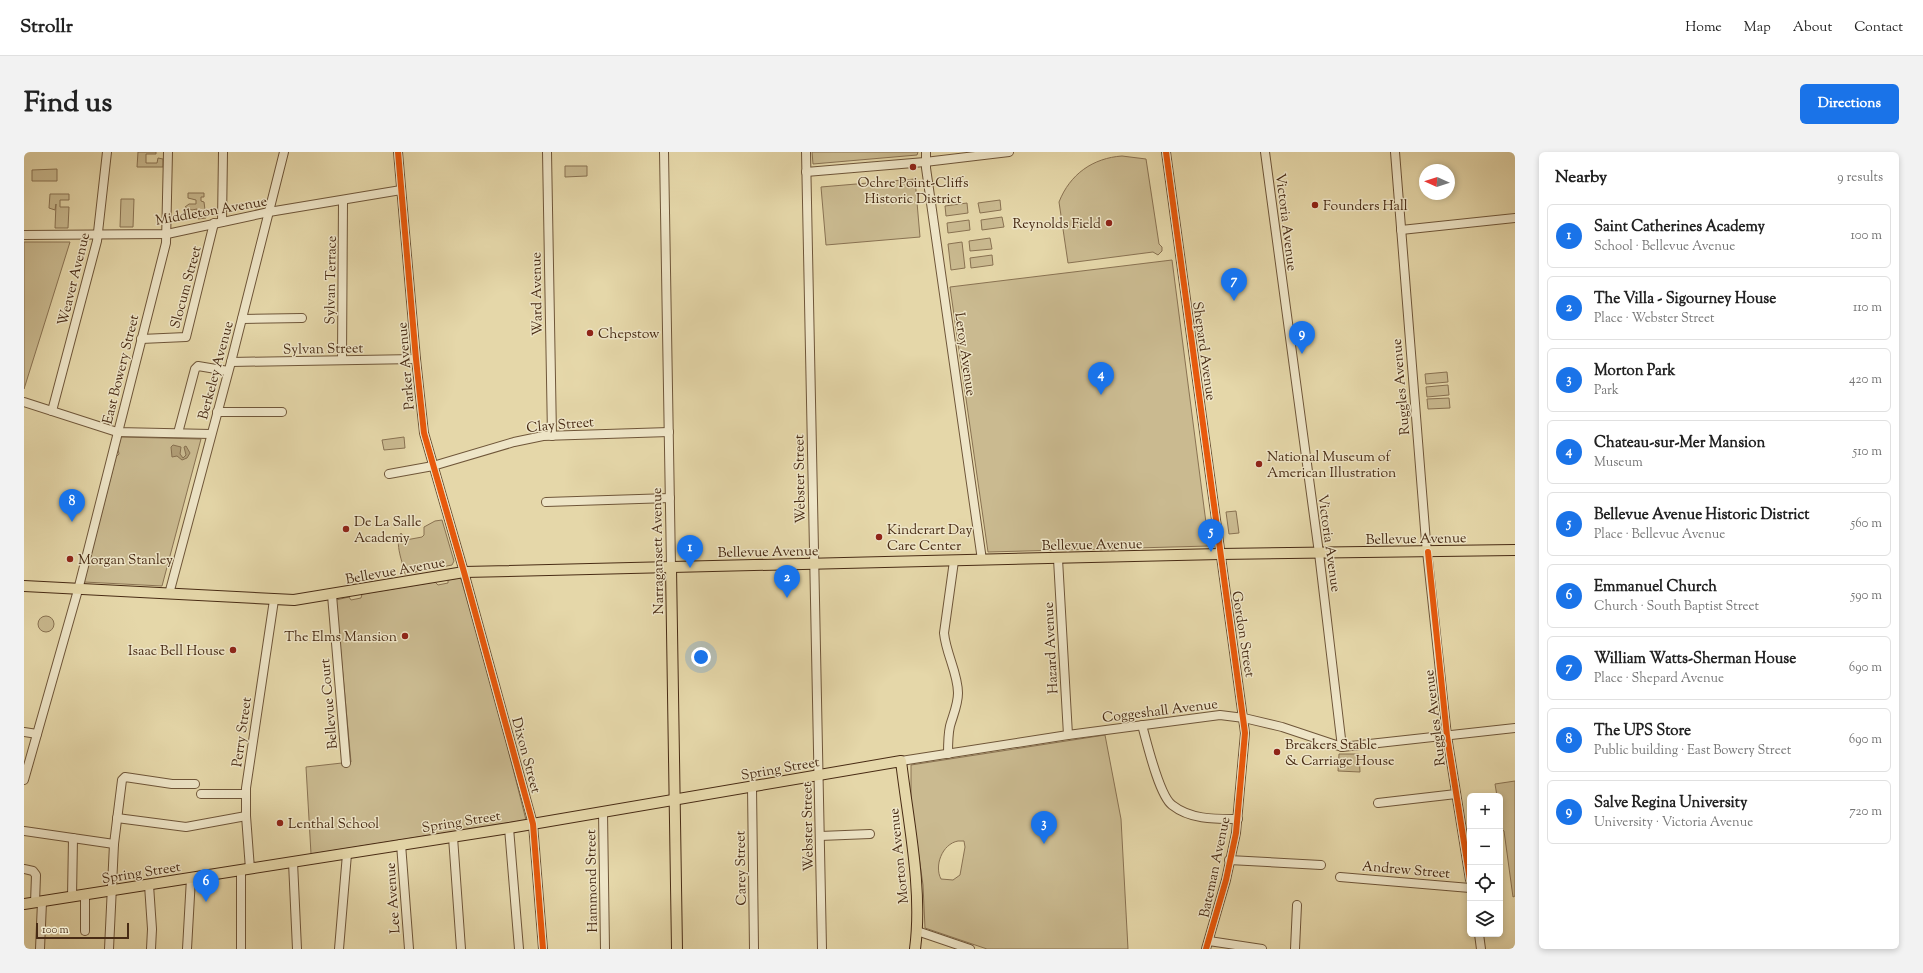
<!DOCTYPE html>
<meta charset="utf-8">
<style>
body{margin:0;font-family:"Sorts Mill Goudy",serif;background:#f2f2f2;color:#222}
.controls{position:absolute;right:12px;bottom:12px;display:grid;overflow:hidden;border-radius:6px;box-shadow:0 2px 6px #0003}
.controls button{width:36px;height:36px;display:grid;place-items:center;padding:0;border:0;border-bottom:1px solid #e0e0e0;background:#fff;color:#222;font:20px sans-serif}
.compass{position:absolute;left:1395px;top:12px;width:36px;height:36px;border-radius:50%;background:#fff;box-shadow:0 2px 6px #0003;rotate:273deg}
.scale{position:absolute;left:12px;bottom:10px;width:93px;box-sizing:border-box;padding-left:4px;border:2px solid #482b14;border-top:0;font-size:11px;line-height:14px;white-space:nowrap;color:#482b14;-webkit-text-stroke:3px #eee5c7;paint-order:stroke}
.you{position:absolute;left:677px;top:505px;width:14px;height:14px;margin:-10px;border:3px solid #fff;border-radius:50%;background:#1a73e8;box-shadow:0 0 0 6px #1a73e833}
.badge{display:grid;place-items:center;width:26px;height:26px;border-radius:50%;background:#1a73e8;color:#fff;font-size:13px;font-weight:700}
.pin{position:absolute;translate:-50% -33px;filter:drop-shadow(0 1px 2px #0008)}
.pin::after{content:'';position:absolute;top:21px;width:14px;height:12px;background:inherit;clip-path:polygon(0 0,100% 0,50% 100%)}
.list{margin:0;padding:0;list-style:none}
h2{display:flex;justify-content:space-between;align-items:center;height:52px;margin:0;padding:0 16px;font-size:17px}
h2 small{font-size:13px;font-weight:400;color:#767676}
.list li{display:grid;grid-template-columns:26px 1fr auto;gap:12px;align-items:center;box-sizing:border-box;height:64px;margin:0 8px 8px;padding:0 8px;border:1px solid #e0e0e0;border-radius:6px}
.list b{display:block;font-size:15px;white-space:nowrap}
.list p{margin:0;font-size:13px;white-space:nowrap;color:#767676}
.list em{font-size:13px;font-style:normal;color:#767676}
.icon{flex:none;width:22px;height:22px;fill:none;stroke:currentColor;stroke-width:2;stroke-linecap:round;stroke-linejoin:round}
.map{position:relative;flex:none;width:1491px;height:797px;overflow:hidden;border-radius:6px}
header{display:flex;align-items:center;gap:24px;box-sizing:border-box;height:56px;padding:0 20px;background:#fff;border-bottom:1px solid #e0e0e0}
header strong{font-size:19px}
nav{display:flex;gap:22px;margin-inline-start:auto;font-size:14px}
.intro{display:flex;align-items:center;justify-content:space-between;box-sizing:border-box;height:96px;padding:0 24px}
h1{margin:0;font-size:28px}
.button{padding:10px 18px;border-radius:6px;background:#1a73e8;color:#fff;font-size:14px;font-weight:700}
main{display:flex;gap:24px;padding:0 24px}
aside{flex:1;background:#fff;border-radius:6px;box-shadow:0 2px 6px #0003}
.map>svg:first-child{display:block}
.green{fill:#caba90;stroke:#897252;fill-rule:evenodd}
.water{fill:#b09d76;stroke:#866f4f}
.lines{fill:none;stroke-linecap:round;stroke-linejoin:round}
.minor-casing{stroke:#6f5639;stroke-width:10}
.major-casing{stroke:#482b14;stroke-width:12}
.minor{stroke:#eee5c7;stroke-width:8}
.major{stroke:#e5d7a9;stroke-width:10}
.cycleway-casing{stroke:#eee5c7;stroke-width:8}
.cycleway{stroke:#e8590c;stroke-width:6}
.poi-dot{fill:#8f2418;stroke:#eee5c7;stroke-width:1.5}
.labels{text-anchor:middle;stroke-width:3;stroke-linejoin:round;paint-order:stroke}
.poi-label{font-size:14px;fill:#482b14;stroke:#eee5c7;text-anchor:start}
.street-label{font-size:14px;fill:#482b14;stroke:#eee5c7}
</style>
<header>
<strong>Strollr</strong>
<nav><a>Home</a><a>Map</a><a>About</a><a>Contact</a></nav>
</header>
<div class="intro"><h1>Find us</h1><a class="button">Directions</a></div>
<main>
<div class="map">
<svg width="1491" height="797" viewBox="0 0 1491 797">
<rect width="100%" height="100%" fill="#e5d7a9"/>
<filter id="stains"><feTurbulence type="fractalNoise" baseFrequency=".005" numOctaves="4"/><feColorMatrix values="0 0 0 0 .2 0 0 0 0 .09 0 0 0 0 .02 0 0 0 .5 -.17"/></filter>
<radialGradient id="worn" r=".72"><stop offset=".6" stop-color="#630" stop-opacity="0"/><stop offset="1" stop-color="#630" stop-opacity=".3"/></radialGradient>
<g class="green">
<polygon points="114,0 132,0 132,2 122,2 122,11 133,11 134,6 139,7 139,15 113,15"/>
<polygon points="788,0 894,0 893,3 789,12"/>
<path d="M1098,4l24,3 13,85 3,3v4l-4,4 -5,-3 -85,11 -9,-61c11,-28 34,-44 63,-46z"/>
<polygon points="541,14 563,14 563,24 541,25"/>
<polygon points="33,17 33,29 8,29 8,18"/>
<polygon points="891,27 896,85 802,93 797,35"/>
<polygon points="164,41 180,41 180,45 177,45 177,49 180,50 182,66 174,67 173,57 168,58 161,55 165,52 172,52 172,48 164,46"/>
<polygon points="26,42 45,42 45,48 36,48 36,55 45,55 44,76 31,76 32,52 31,58 25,56"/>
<polygon points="97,47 110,47 109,75 96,75"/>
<polygon points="976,48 977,58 956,61 954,51"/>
<polygon points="943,51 944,61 922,64 921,54"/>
<polygon points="978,65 980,75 958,78 957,68"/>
<polygon points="945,68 946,78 924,81 923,71"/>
<polygon points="966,86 968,97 946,99 945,89"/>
<polygon points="0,90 46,90 0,237"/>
<polygon points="938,90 941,116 927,118 924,92"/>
<polygon points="968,103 969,113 947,116 946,106"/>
<polygon points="1148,108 1185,394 964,400 926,135"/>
<polygon points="1423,220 1424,230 1402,232 1401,222"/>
<polygon points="1424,233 1425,243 1403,245 1402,235"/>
<polygon points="1425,246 1426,256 1404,257 1403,247"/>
<polygon points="97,285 177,287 138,434 60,430 92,305 95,302 94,297"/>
<polygon points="380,285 381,296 360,298 358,288"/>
<polygon points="1212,359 1215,381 1205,382 1202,360"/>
<path d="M418,368l12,41 -2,4 -47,9c-2,-11 -11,-31 -4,-41l5,7 16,-3 2,-2v-8l11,-6z"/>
<polygon points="435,426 437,427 467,530 502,668 287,702 282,615 327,610 312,448 325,445 327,448 337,446 338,442 411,430 414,433 424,431 424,428"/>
<circle cx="22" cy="472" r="8"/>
<path d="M1081,583l16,84 7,130h-141l-62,-21 -2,-43 -12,-85v-35zM934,689h6l1,6 -5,28 -7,5 -12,-1c-7,-13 1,-35 17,-38z"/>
<polygon points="1315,602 1335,602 1336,620 1314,619"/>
<polygon points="1491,629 1491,744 1489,745 1480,679 1476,676 1476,644 1473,644 1471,632"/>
</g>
<polygon class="water" points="149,293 157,295 156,302 159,306 162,303 160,295 162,294 166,301 163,306 158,308 153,304 148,305 147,295"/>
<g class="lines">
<g class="minor-casing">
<g id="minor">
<polyline points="374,0 392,207 400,281 440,420 509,672 519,797"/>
<polyline points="523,0 528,284"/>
<polyline points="640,0 647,415"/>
<polyline points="782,0 798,797"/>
<polyline points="902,0 902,16 958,408"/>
<polyline points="1142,0 1221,581 1212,681 1202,728 1182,797"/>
<polyline points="1241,0 1295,401 1318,595"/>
<polyline points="1371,0 1402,390 1423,584 1446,728"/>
<polyline points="782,20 901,10 985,0"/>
<polyline points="198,70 199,0"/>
<polyline points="1377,78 1491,66"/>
<polyline points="0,83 143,82 245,60 377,38"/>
<polyline points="218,167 278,166"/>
<polyline points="117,187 162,185 190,71"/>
<polyline points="318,208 319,48"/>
<polyline points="207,210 392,207"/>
<polyline points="0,250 93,280 187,282"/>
<polyline points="28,259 73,89 83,0"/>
<polyline points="193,260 258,260"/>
<polyline points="154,281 171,217 174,214 204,219"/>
<polyline points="365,322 409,314 490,290 519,284 645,280"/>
<polyline points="522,350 646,346"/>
<polyline points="1034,407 1044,583"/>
<polyline points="145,442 207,210 260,0"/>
<polyline points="308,443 322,611"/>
<path d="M1118,573c5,18 17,70 30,80 19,15 44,14 66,14"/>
<polyline points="0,580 13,582"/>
<path d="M924,602c0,-9 0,-19 2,-28 3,-11 8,-21 8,-33 0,-20 -12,-39 -14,-60l10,-72"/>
<polyline points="877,609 1044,583 1196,563 1220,566 1258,575 1318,595 1491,576"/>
<polyline points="0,628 54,438 142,91 144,0"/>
<polyline points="728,635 730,797"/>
<polyline points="177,642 222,642"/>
<polyline points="1354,651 1432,642"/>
<polyline points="579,660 581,797"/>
<polyline points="93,666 162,675 222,664"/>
<polyline points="485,676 495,797"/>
<polyline points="0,679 90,692"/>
<polyline points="796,684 846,682"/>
<polyline points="429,685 437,797"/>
<polyline points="377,692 385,797"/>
<polyline points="1205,708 1297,713"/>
<polyline points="269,710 273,797"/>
<polyline points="0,717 9,719 12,723 11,751"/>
<polyline points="226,717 222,664 222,636 250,448"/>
<polyline points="1316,725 1446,736"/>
<polyline points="125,733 128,777 127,797"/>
<polyline points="48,745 49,686"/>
<polyline points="61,779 61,743"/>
<polyline points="893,779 946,797"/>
<polyline points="1455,782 1457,797"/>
<polyline points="1185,789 1238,797"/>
<polyline points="16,797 18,750"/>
<polyline points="85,797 90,692 98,628 101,625 148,632 171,632"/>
<polyline points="163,797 167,726"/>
<polyline points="217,797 217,718"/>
<polyline points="315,797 323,702"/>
<polyline points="1271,797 1273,753"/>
</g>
</g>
<g class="major-casing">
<g id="major">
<polyline points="647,415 653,797"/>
<polyline points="0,434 270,448 440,420 1196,402 1491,398"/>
<path d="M0,752l485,-76 392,-67c7,60 22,128 14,188"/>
</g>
</g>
<use href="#minor" class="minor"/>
<use href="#major" class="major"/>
<g class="cycleway-casing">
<g id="cycleway">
<polyline points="374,0 392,207 400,281 440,420 509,672 519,797"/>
<polyline points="1142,0 1221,581 1212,681 1202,728 1182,797"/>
<polyline points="1404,400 1423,584 1446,728"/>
</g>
</g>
<use href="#cycleway" class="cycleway"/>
</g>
<g class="poi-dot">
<circle cx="889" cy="15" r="4"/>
<circle cx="1291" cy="53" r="4"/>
<circle cx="1085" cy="71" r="4"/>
<circle cx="566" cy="181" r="4"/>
<circle cx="1235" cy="312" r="4"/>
<circle cx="322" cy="377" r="4"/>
<circle cx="855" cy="385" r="4"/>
<circle cx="46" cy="407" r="4"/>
<circle cx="381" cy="484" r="4"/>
<circle cx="209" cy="498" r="4"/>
<circle cx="1253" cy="600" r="4"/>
<circle cx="256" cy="671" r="4"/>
</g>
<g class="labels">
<g class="poi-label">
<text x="889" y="35" text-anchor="middle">Ochre Point-Cliffs<tspan x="889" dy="16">Historic District</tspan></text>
<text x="1299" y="58">Founders Hall</text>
<text x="1077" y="76" text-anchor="end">Reynolds Field</text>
<text x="574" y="186">Chepstow</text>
<text x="1243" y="309">National Museum of<tspan x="1243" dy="16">American Illustration</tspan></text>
<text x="330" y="374">De La Salle<tspan x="330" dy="16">Academy</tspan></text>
<text x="863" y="382">Kinderart Day<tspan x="863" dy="16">Care Center</tspan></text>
<text x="54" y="412">Morgan Stanley</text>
<text x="373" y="489" text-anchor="end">The Elms Mansion</text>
<text x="201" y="503" text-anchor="end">Isaac Bell House</text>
<text x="1261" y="597">Breakers Stable<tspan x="1261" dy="16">&amp; Carriage House</tspan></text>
<text x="264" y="676">Lenthal School</text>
</g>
<g class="street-label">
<text transform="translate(187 58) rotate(-10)" y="5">Middleton Avenue</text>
<text transform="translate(1263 70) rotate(83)" y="5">Victoria Avenue</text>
<text transform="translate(49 127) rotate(-76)" y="5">Weaver Avenue</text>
<text transform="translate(306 128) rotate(-89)" y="5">Sylvan Terrace</text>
<text transform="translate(161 135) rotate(-75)" y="5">Slocum Street</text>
<text transform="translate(512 142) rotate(-91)" y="5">Ward Avenue</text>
<text transform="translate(299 196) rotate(-1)" y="5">Sylvan Street</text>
<text transform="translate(1181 199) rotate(82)" y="5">Shepard Avenue</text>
<text transform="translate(942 202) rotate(82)" y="5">Leroy Avenue</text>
<text transform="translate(381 214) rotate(-95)" y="5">Parker Avenue</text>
<text transform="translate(96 217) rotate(-76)" y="5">East Bowery Street</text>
<text transform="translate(191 218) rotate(-75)" y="5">Berkeley Avenue</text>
<text transform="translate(1376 235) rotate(-95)" y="5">Ruggles Avenue</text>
<text transform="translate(536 272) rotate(-5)" y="5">Clay Street</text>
<text transform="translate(775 327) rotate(-91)" y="5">Webster Street</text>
<text transform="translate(1392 386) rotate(-1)" y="5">Bellevue Avenue</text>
<text transform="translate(1306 391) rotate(82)" y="5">Victoria Avenue</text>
<text transform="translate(1068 392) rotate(-1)" y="5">Bellevue Avenue</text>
<text transform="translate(633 399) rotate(-91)" y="5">Narragansett Avenue</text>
<text transform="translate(744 399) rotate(-1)" y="5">Bellevue Avenue</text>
<text transform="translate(371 418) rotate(-10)" y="5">Bellevue Avenue</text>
<text transform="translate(1220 482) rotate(81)" y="5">Gordon Street</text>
<text transform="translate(1026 496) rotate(-93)" y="5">Hazard Avenue</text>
<text transform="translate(304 552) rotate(-95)" y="5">Bellevue Court</text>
<text transform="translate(1136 558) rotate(-7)" y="5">Coggeshall Avenue</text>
<text transform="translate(1410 566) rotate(-97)" y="5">Ruggles Avenue</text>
<text transform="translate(217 580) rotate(-82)" y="5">Perry Street</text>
<text transform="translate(503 603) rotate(75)" y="5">Dixon Street</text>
<text transform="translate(756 616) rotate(-10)" y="5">Spring Street</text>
<text transform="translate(437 669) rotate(-9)" y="5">Spring Street</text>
<text transform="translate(783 675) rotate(-91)" y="5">Webster Street</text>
<text transform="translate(874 704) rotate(-96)" y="5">Morton Avenue</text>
<text transform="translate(1190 715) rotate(-78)" y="5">Bateman Avenue</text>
<text transform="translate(716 716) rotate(-91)" y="5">Carey Street</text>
<text transform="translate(1382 717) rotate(5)" y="5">Andrew Street</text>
<text transform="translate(117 720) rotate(-9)" y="5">Spring Street</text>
<text transform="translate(567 729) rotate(-91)" y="5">Hammond Street</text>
<text transform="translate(368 746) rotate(-94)" y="5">Lee Avenue</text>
</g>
</g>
<rect width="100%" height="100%" filter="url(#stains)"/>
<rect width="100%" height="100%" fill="url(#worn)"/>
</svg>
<div class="controls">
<button>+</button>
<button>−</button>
<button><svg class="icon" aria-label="locate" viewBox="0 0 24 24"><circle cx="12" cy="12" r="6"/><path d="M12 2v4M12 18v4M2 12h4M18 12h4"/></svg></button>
<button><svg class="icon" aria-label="layers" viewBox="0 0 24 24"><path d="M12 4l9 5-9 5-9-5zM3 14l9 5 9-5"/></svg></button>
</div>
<svg class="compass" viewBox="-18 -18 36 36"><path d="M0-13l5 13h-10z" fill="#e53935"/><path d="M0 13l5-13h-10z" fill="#767676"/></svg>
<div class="scale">100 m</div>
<div class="you"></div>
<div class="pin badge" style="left:666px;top:416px">1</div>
<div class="pin badge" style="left:763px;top:446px">2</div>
<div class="pin badge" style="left:1020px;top:692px">3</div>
<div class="pin badge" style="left:1077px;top:243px">4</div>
<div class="pin badge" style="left:1187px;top:400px">5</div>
<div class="pin badge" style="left:182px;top:750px">6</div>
<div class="pin badge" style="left:1210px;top:149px">7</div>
<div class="pin badge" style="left:48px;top:370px">8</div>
<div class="pin badge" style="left:1278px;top:202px">9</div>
</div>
<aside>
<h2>Nearby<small>9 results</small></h2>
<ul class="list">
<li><span class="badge">1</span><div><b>Saint Catherines Academy</b><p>School · Bellevue Avenue</p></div><em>100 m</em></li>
<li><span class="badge">2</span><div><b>The Villa - Sigourney House</b><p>Place · Webster Street</p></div><em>110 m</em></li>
<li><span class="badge">3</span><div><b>Morton Park</b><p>Park</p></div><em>420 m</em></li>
<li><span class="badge">4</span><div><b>Chateau-sur-Mer Mansion</b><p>Museum</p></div><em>510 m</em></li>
<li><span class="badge">5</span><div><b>Bellevue Avenue Historic District</b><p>Place · Bellevue Avenue</p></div><em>560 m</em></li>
<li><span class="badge">6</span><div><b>Emmanuel Church</b><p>Church · South Baptist Street</p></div><em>590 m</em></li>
<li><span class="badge">7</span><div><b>William Watts-Sherman House</b><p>Place · Shepard Avenue</p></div><em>690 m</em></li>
<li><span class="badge">8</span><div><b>The UPS Store</b><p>Public building · East Bowery Street</p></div><em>690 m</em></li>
<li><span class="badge">9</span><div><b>Salve Regina University</b><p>University · Victoria Avenue</p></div><em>720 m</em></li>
</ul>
</aside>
</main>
